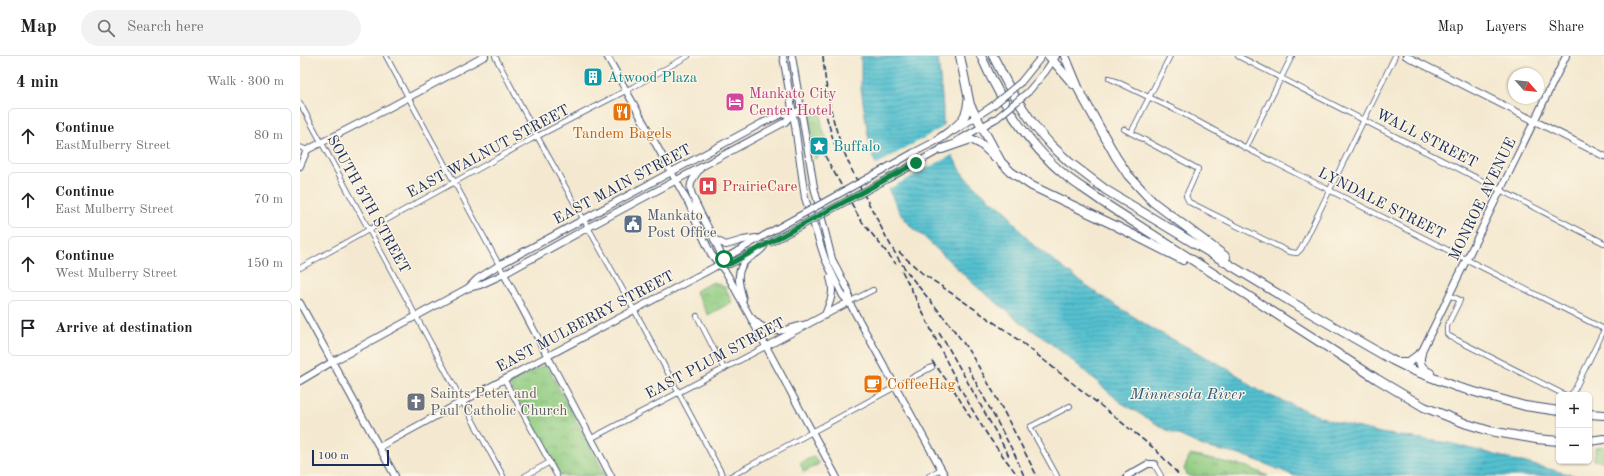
<!DOCTYPE html>
<meta charset="utf-8">
<style>
body{margin:0;font-family:"Old Standard TT",serif;background:#f2f2f2;color:#202124}
.controls{position:absolute;right:12px;bottom:12px;display:grid;overflow:hidden;border-radius:6px;box-shadow:0 1px 3px #0004}
.controls button{width:36px;height:36px;display:grid;place-items:center;padding:0;border:0;border-bottom:1px solid #e0e0e0;background:#fff;color:#202124;font:20px sans-serif}
.compass{position:absolute;left:1208px;top:12px;width:36px;height:36px;border-radius:50%;background:#fff;box-shadow:0 1px 3px #0004;rotate:117deg}
.scale{position:absolute;left:12px;bottom:10px;width:77px;box-sizing:border-box;padding-left:4px;border:2px solid #1b2f5e;border-top:0;font-size:11px;line-height:14px;white-space:nowrap;color:#1b2f5e;-webkit-text-stroke:3px #fcf5e5;paint-order:stroke}
.stop{position:absolute;width:12px;height:12px;margin:-9px;border:3px solid #0b8043;border-radius:50%;background:#fff}
.stop.end{background:#0b8043;border-color:#fff;box-shadow:0 1px 4px #0008}
.list{margin:0;padding:0;list-style:none}
h2{display:flex;justify-content:space-between;align-items:center;height:52px;margin:0;padding:0 16px;font-size:17px}
h2 small{font-size:13px;font-weight:400;color:#757577}
.list li{display:grid;grid-template-columns:26px 1fr auto;gap:12px;align-items:center;box-sizing:border-box;height:56px;margin:0 8px 8px;padding:0 8px;border:1px solid #e0e0e0;border-radius:6px}
.list b{display:block;font-size:15px;white-space:nowrap}
.list p{margin:0;font-size:13px;white-space:nowrap;color:#757577}
.list em{font-size:13px;font-style:normal;color:#757577}
.icon{flex:none;width:22px;height:22px;fill:none;stroke:currentColor;stroke-width:2;stroke-linecap:round;stroke-linejoin:round}
.map{position:relative;flex:none;width:1304px;height:420px;overflow:hidden}
header{display:flex;align-items:center;gap:24px;box-sizing:border-box;height:56px;padding:0 20px;background:#fff;border-bottom:1px solid #e0e0e0}
header strong{font-size:19px}
nav{display:flex;gap:22px;margin-inline-start:auto;font-size:14px}
.search{width:280px;height:36px;background:#f2f2f2;display:flex;align-items:center;gap:10px;box-sizing:border-box;padding:0 14px;border-radius:22px;color:#757577;font-size:15px}
main{display:flex}
aside{flex:1;background:#fff}
.map>svg:first-child{display:block}
.park{fill:url(#park-crowns);stroke:#557e70}
.water{fill:url(#water-rules);stroke:#387897}
.pier{fill:#f4e9d0}
.lines{fill:none;stroke-linecap:round;stroke-linejoin:round}
.street-casing{stroke:#3c4b6f;stroke-width:6}
.secondary-casing{stroke:#3c4b6f;stroke-width:8}
.highway-casing{stroke:#3c4b6f;stroke-width:10}
.street{stroke:#fff;stroke-width:4.5}
.secondary{stroke:#fff;stroke-width:6}
.highway{stroke:#fff;stroke-width:8}
.rail{stroke:#1b2f5e;stroke-width:1.5;stroke-dasharray:6 3;stroke-linecap:butt}
.secondary-bridge-casing{stroke:#3c4b6f;stroke-width:8;stroke-linecap:butt}
.secondary-bridge{stroke:#fff;stroke-width:6}
.route{stroke:#0b8043;stroke-width:5}
.labels{text-anchor:middle;stroke-width:3;stroke-linejoin:round;paint-order:stroke}
.culture-label{font-size:15px;fill:#0d838f;stroke:#fcf5e5;text-anchor:start}
.hotel-label{font-size:15px;fill:#b23c85;stroke:#fcf5e5;text-anchor:start}
.food-label{font-size:15px;fill:#c56008;stroke:#fcf5e5}
.street-label{font-size:15px;fill:#1b2f5e;stroke:#fcf5e5}
.health-label{font-size:15px;fill:#be3a42;stroke:#fcf5e5;text-anchor:start}
.service-label{font-size:15px;fill:#4e5e75;stroke:#fcf5e5;text-anchor:start}
.worship-label{font-size:15px;fill:#5b616d;stroke:#fcf5e5;text-anchor:start}
.water-label{font-size:16px;font-style:italic;fill:#2c5b80;stroke:#fcf5e5}
</style>
<header>
<strong>Map</strong>
<div class="search"><svg class="icon" aria-label="search" viewBox="0 0 24 24"><circle cx="10" cy="10" r="6"/><path d="M15 15l6 6"/></svg>Search here</div>
<nav><a>Map</a><a>Layers</a><a>Share</a></nav>
</header>
<main>
<aside>
<h2>4 min<small>Walk · 300 m</small></h2>
<ul class="list">
<li><svg class="icon" aria-label="ahead" viewBox="0 0 24 24"><path d="M12 20V5M6 11l6-6 6 6"/></svg><div><b>Continue</b><p>EastMulberry Street</p></div><em>80 m</em></li>
<li><svg class="icon" aria-label="ahead" viewBox="0 0 24 24"><path d="M12 20V5M6 11l6-6 6 6"/></svg><div><b>Continue</b><p>East Mulberry Street</p></div><em>70 m</em></li>
<li><svg class="icon" aria-label="ahead" viewBox="0 0 24 24"><path d="M12 20V5M6 11l6-6 6 6"/></svg><div><b>Continue</b><p>West Mulberry Street</p></div><em>150 m</em></li>
<li><svg class="icon" aria-label="arrive" viewBox="0 0 24 24"><path d="M6 21V4h12l-3 4 3 4H6"/></svg><div><b>Arrive at destination</b></div></li>
</ul>
</aside>
<div class="map">
<svg width="1304" height="420" viewBox="0 0 1304 420">
<defs>
<pattern id="park-crowns" width="20" height="18" patternUnits="userSpaceOnUse"><rect width="20" height="18" fill="#8fcc81"/><path d="M2 6a3 3 0 1 1 6 0M12 15a3 3 0 1 1 6 0" fill="none" stroke="#74a66d"/></pattern>
<pattern id="water-rules" width="6" height="5" patternUnits="userSpaceOnUse"><rect width="6" height="5" fill="#55c1d0"/><path d="M0 2.5h6" fill="none" stroke="#469dac"/></pattern>
</defs>
<rect width="100%" height="100%" fill="#fcf5e5"/>
<filter id="ink" filterUnits="userSpaceOnUse"><feTurbulence type="fractalNoise" baseFrequency=".025" numOctaves="2"/><feDisplacementMap in="SourceGraphic" scale="8" xChannelSelector="R" yChannelSelector="G"/><feConvolveMatrix kernelMatrix="1 2 1 2 8 2 1 2 1" color-interpolation-filters="sRGB"/></filter>
<filter id="wash" filterUnits="userSpaceOnUse"><feTurbulence type="fractalNoise" baseFrequency=".012" numOctaves="4" result="noise"/><feDisplacementMap in="SourceGraphic" scale="16" xChannelSelector="R" yChannelSelector="G"/><feGaussianBlur stdDeviation="0.9" result="paint"/><feColorMatrix in="noise" values="0 0 0 0 0 0 0 0 0 0 0 0 0 0 0 0 0 1.4 0 .05"/><feComposite in="paint" operator="in"/></filter>
<g filter="url(#wash)">
<rect width="100%" height="100%" fill="#f4e9d0"/>
<g class="park">
<polygon points="511,56 521,57 522,71 530,91 515,103 509,58"/>
<polygon points="413,226 420,228 422,231 424,230 432,246 408,259 395,235"/>
<polygon points="246,308 306,420 261,420 209,328"/>
<polygon points="1304,391 1304,406 1294,404 1295,392"/>
<polygon points="890,399 948,411 968,420 888,420 884,413"/>
<polygon points="514,400 519,408 504,416 500,407"/>
</g>
<polygon class="water" points="561,0 638,0 643,52 643,71 647,91 665,121 690,144 706,155 717,171 733,189 792,234 853,273 921,309 939,320 952,331 973,341 1029,364 1080,377 1149,387 1276,420 995,420 948,401 905,391 865,373 820,346 779,310 744,282 727,271 677,231 623,180 613,173 600,157 573,102 568,79 561,33"/>
<polygon class="pier" points="645,70 648,90 654,98 586,134 574,110"/>
</g>
<g filter="url(#ink)">
<g class="lines">
<g class="street-casing">
<g id="street">
<polyline points="86,0 204,218"/>
<polyline points="195,0 237,80 342,268 423,420"/>
<polyline points="938,0 1304,187"/>
<polyline points="809,22 884,58 946,92 1304,273"/>
<polyline points="0,47 203,420"/>
<polyline points="824,73 898,113 886,140 889,146 989,196 997,197 1001,193 1095,0"/>
<polyline points="831,77 870,0"/>
<polyline points="0,91 7,94"/>
<polyline points="946,92 992,0"/>
<polyline points="0,212 230,84 333,31 388,0"/>
<polyline points="1149,239 1160,244 1147,270 1147,278 1149,280 1265,339"/>
<polyline points="549,246 573,234"/>
<polyline points="397,260 424,313"/>
<polyline points="204,323 257,420"/>
<polyline points="1270,339 1274,335 1304,274"/>
<polyline points="292,382 465,291"/>
<polyline points="854,408 861,420"/>
<polyline points="225,420 250,406"/>
<polyline points="431,420 632,311"/>
<polyline points="629,420 641,413"/>
<polyline points="757,420 730,371 770,350"/>
</g>
</g>
<g class="secondary-casing">
<g id="secondary">
<polyline points="307,0 390,150 394,162 411,198 427,218 536,420"/>
<polyline points="483,0 495,70 505,142 525,203 543,240 549,246 645,420"/>
<polyline points="492,0 514,131 532,203 549,236 549,246"/>
<polyline points="1106,0 1304,100"/>
<polyline points="721,26 742,0"/>
<polyline points="728,36 745,16 756,0"/>
<polyline points="654,75 691,51"/>
<polyline points="657,85 697,62"/>
<polyline points="613,97 642,82"/>
<polyline points="0,110 7,94 85,54 185,0"/>
<polyline points="591,121 645,91"/>
<polyline points="390,150 401,158 414,183 420,196 420,208"/>
<path d="M400,156c-9,-20 -16,-24 0,-43"/>
<polyline points="414,183 426,189 443,184 456,182"/>
<polyline points="420,208 430,208 452,197"/>
<polyline points="204,218 311,420"/>
<polyline points="168,232 177,223 199,209 462,67 482,58 493,57 501,54"/>
<path d="M443,243c-4,-14 -9,-29 5,-40 7,-5 12,-6 17,-14"/>
<polyline points="0,247 95,420"/>
<path d="M525,259c5,-13 10,-23 5,-37"/>
<path d="M452,262c20,21 30,12 55,6"/>
<polyline points="465,291 549,246"/>
<polyline points="1121,297 1266,0"/>
<polyline points="0,325 32,306 168,232 180,229 204,218 289,171 485,66 493,57"/>
<polyline points="79,391 156,349 411,213 420,208 424,203 465,179"/>
<polyline points="827,420 848,408 854,408"/>
</g>
</g>
<g class="highway-casing">
<g id="highway">
<polyline points="660,0 670,49 701,106 711,116 732,130 816,170 883,204"/>
<path d="M681,0c20,46 47,89 86,121 12,9 25,17 37,26l273,176 47,28 43,17 23,7 46,8 23,2"/>
<polyline points="693,0 710,33 736,72 751,89 769,106 806,134 993,247 1092,304 1112,314 1157,331 1225,350 1259,355"/>
<polyline points="749,0 773,28"/>
<polyline points="765,0 780,36 816,101 828,119 853,146 926,201"/>
<path d="M639,83c15,-11 28,-17 29,-37"/>
<polyline points="642,93 671,83 681,88 695,101"/>
<path d="M1121,297c-3,10 0,16 9,20"/>
<polyline points="1099,306 1109,306 1121,297"/>
<polyline points="1289,358 1304,359"/>
<polyline points="1289,385 1304,383"/>
</g>
</g>
<use href="#street" class="street"/>
<use href="#secondary" class="secondary"/>
<use href="#highway" class="highway"/>
<g class="rail">
<path d="M523,0c5,65 21,103 52,159 10,20 20,40 33,58 18,24 39,46 56,71 28,41 50,88 73,132"/>
<polyline points="524,52 535,90"/>
<polyline points="525,100 560,163 596,208"/>
<polyline points="599,196 622,217 705,274 725,289 856,394 880,420"/>
<path d="M602,215c26,50 48,102 77,150 11,20 26,37 39,55"/>
<polyline points="639,277 648,291 709,400"/>
<polyline points="632,305 654,334 672,364"/>
<polyline points="667,310 715,399 724,420"/>
</g>
<g class="secondary-bridge-casing">
<g id="secondary-bridge">
<polyline points="691,51 721,26"/>
<polyline points="697,62 728,36"/>
<polyline points="465,179 613,97"/>
<polyline points="469,187 591,121"/>
</g>
</g>
<use href="#secondary-bridge" class="secondary-bridge"/>
</g>
</g>
<g class="lines" filter="url(#ink)">
<polyline class="route" points="424,203 420,208 430,208 616,107"/>
</g>
<defs>
<g id="building-square" transform="scale(1)"><rect x="-9" y="-9" width="18" height="18" rx="4" fill="#0f9aa8" stroke="#fcf5e5"/><path d="M-4-6H4V6H1V3H-1V6H-4ZM-2.5-4.3h1.7v1.8h-1.7ZM.8-4.3h1.7v1.8H.8ZM-2.5-1h1.7V.8h-1.7ZM.8-1h1.7V.8H.8Z" fill="#fff"/></g>
<g id="hotel-square" transform="scale(1)"><rect x="-9" y="-9" width="18" height="18" rx="4" fill="#d1479c" stroke="#fcf5e5"/><path d="M-6-4.5h1.5V1H6V5H4.5V3h-9V5H-6ZM-4 0a1.8 1.8 0 1 1 3.6 0ZM.5 0V-2.5h3Q6-2.5 6 0Z" fill="#fff"/></g>
<g id="restaurant-square" transform="scale(1)"><rect x="-9" y="-9" width="18" height="18" rx="4" fill="#e8710a" stroke="#fcf5e5"/><path d="M-5-6h1v4h1v-4h1v4h1v-4h1v5L-1.5 .5V6h-2V.5L-5-1ZM5-6V6H3V1.5H1.5Q1.5-4 5-6Z" fill="#fff"/></g>
<g id="sight-square" transform="scale(1)"><rect x="-9" y="-9" width="18" height="18" rx="4" fill="#0f9aa8" stroke="#fcf5e5"/><path d="M0-6L1.8-2.2L6-1.7L2.9 1.2L3.7 5.4L0 3.3L-3.7 5.4L-2.9 1.2L-6-1.7L-1.8-2.2Z" fill="#fff"/></g>
<g id="hospital-square" transform="scale(1)"><rect x="-9" y="-9" width="18" height="18" rx="4" fill="#e0444e" stroke="#fcf5e5"/><path d="M-5-5h3v3.5h4V-5h3V5h-3V1.5h-4V5h-3Z" fill="#fff"/></g>
<g id="civic-square" transform="scale(1)"><rect x="-9" y="-9" width="18" height="18" rx="4" fill="#5c6f8a" stroke="#fcf5e5"/><path d="M-.6-6.5H3V-4.5H.6V-3L4-1V1h2V6H-6V1h2V-1L-.6-3ZM-1.2 2.5V6h2.4V2.5Z" fill="#fff"/></g>
<g id="cafe-square" transform="scale(1)"><rect x="-9" y="-9" width="18" height="18" rx="4" fill="#e8710a" stroke="#fcf5e5"/><path d="M-5.5-4.5H6V0H3Q3 3.5 0 3.5H-2.5Q-5.5 3.5-5.5 0ZM3-3.2v2h1.7v-2ZM-6 4.5H4V6H-6Z" fill="#fff"/></g>
<g id="church-square" transform="scale(1)"><rect x="-9" y="-9" width="18" height="18" rx="4" fill="#6b7280" stroke="#fcf5e5"/><path d="M-1.2-6h2.4v3.5h3.3v2.4h-3.3V6h-2.4V-.1h-3.3v-2.4h3.3Z" fill="#fff"/></g>
</defs>
<g fill-rule="evenodd">
<use href="#building-square" x="293" y="21"/>
<use href="#hotel-square" x="435" y="46"/>
<use href="#restaurant-square" x="322" y="56"/>
<use href="#sight-square" x="519" y="90"/>
<use href="#hospital-square" x="408" y="130"/>
<use href="#civic-square" x="333" y="168"/>
<use href="#cafe-square" x="573" y="328"/>
<use href="#church-square" x="116" y="346"/>
</g>
<g class="labels">
<g class="culture-label">
<text x="307" y="26">Atwood Plaza</text>
<text x="533" y="95">Buffalo</text>
</g>
<g class="hotel-label">
<text x="449" y="42">Mankato City<tspan x="449" dy="17">Center Hotel</tspan></text>
</g>
<g class="food-label">
<text x="322" y="82">Tandem Bagels</text>
<text x="587" y="333" text-anchor="start">CoffeeHag</text>
</g>
<g class="street-label">
<text transform="translate(1127 82) rotate(27)" y="5">WALL STREET</text>
<text transform="translate(188 95) rotate(-28)" y="5">EAST WALNUT STREET</text>
<text transform="translate(322 128) rotate(-28)" y="5">EAST MAIN STREET</text>
<text transform="translate(1182 143) rotate(-64)" y="5">MONROE AVENUE</text>
<text transform="translate(1082 147) rotate(27)" y="5">LYNDALE STREET</text>
<text transform="translate(69 148) rotate(61)" y="5">SOUTH 5TH STREET</text>
<text transform="translate(285 265) rotate(-28)" y="5">EAST MULBERRY STREET</text>
<text transform="translate(415 302) rotate(-28)" y="5">EAST PLUM STREET</text>
</g>
<g class="health-label">
<text x="422" y="135">PrairieCare</text>
</g>
<g class="service-label">
<text x="347" y="164">Mankato<tspan x="347" dy="17">Post Office</tspan></text>
</g>
<g class="worship-label">
<text x="130" y="342">Saints Peter and<tspan x="130" dy="17">Paul Catholic Church</tspan></text>
</g>
<g class="water-label">
<text x="887" y="343">Minnesota River</text>
</g>
</g>
</svg>
<div class="controls">
<button>+</button>
<button>−</button>
</div>
<svg class="compass" viewBox="-18 -18 36 36"><path d="M0-13l5 13h-10z" fill="#e53935"/><path d="M0 13l5-13h-10z" fill="#757577"/></svg>
<div class="scale">100 m</div>
<div class="stop" style="left:424px;top:203px"></div>
<div class="stop end" style="left:616px;top:107px"></div>
</div>
</main>
